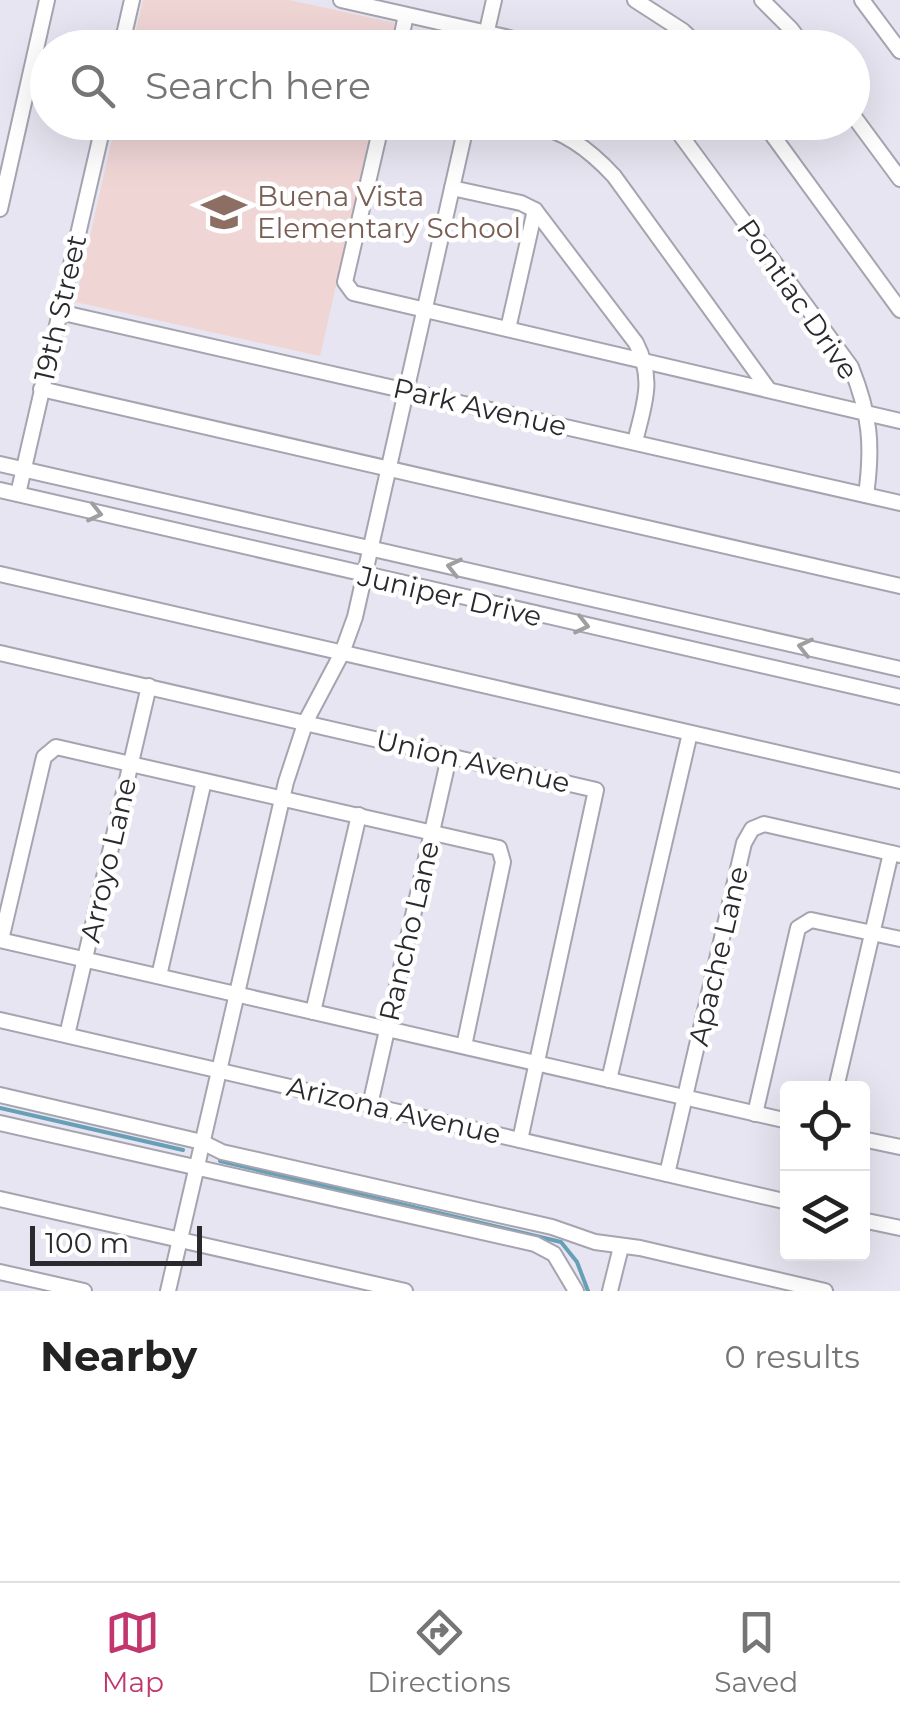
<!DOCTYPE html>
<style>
body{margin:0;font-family:Montserrat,sans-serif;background:#f2f2f2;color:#222}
.controls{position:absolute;right:30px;bottom:30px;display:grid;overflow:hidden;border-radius:10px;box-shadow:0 10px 40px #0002}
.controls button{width:90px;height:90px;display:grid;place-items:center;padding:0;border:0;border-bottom:2px solid #e0e0e0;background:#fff;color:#222;font:50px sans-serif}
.scale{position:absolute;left:30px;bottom:25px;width:172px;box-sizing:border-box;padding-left:10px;border:5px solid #2a292e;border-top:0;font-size:28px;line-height:35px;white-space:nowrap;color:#2a292e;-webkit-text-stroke:8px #fff;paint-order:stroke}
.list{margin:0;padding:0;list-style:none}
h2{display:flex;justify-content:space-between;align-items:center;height:130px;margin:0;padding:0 40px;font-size:42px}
h2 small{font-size:32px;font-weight:400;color:#767676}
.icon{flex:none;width:55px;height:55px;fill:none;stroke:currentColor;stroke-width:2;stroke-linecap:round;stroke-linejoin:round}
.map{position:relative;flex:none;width:900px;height:1291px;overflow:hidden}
.search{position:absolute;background:#fff;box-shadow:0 10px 40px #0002;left:30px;right:30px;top:30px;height:110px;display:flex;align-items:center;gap:25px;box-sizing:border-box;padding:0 35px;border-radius:55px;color:#767676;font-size:38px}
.sheet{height:290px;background:#fff}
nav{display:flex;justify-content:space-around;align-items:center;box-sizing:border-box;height:140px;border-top:2px solid #e0e0e0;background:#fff;font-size:28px;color:#767676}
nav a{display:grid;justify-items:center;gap:5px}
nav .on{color:#c1366d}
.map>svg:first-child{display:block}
.education{fill:#f0d5d5}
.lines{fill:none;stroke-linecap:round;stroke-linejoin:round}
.stream{stroke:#679fb6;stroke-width:4}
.minor-casing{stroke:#a5a4af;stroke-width:18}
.minor{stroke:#fff;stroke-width:14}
.oneway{stroke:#9f9fa1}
.labels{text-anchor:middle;stroke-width:9;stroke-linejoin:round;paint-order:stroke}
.education-label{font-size:28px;fill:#785e54;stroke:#fff;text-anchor:start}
.street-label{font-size:28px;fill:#2a292e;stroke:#fff}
</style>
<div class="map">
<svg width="900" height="1291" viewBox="0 0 900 1291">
<rect width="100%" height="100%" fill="#e7e5f1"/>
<g class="education">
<polygon points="143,0 289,0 395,23 390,47 132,47"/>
<polygon points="116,122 373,123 320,356 75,302"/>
</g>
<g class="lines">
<g class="stream">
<polyline points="0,1108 183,1150"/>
<polyline points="220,1161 561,1242 577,1262 588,1291"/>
</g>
<g class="minor-casing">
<g id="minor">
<polyline points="341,0 554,48"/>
<polyline points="635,0 683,31 701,48"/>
<polyline points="762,0 791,29 805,48"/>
<polyline points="862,0 900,51"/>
<polyline points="121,48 132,0"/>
<polyline points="399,48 406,15"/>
<polyline points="483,48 494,0"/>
<polyline points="852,114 900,179"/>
<polyline points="382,122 345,282 353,293 900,421"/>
<path d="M526,122c38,9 62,26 88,54l155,214"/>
<path d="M671,122l180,245c19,47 22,78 15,128"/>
<polyline points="763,122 900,310"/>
<path d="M452,188l69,15 14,7 101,133c19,37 8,61 -1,99"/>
<polyline points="0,209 47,0"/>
<polyline points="59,312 900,503"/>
<polyline points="508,329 535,210"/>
<polyline points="41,389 900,586"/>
<polyline points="0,464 900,669"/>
<polyline points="0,490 900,697"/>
<polyline points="18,494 104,122"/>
<polyline points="0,574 900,781"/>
<polyline points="0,653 596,790 520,1140"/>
<polyline points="0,940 788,1121"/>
<polyline points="1,940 44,757 56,747 499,848 503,862 464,1046"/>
<polyline points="159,976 204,781"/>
<polyline points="313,1012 359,815"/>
<polyline points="0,1020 788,1202"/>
<polyline points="67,1035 149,686"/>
<polyline points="609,1080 690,733"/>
<polyline points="836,1088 891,853"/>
<polyline points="0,1095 202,1142 222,1152 552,1227 595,1242 640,1248 825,1291"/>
<polyline points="370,1105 449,757"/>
<polyline points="755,1114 798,928 811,920 900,939"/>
<polyline points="0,1123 535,1244 554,1254 576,1291"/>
<polyline points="862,1139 900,1147"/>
<polyline points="667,1174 744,843 752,829 764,824 900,855"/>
<polyline points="0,1199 405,1291"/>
<polyline points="862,1220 900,1228"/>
<polyline points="0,1272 84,1291"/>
<polyline points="168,1291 286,782 306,721 342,653 355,617 467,122"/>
<polyline points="610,1291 621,1247"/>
</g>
</g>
<use href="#minor" class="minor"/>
</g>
<defs><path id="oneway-chevron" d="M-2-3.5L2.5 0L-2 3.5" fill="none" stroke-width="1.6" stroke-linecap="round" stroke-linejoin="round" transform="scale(2.5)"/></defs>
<g class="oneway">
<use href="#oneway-chevron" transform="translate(95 513) rotate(13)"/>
<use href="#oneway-chevron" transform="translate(454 567) rotate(-167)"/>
<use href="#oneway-chevron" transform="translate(582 625) rotate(13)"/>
<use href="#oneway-chevron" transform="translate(805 647) rotate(-167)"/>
</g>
<defs>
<g id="school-bare" transform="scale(3.45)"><path d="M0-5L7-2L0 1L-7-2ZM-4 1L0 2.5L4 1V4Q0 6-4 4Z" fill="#8d6e63" stroke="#fff" stroke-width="2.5" paint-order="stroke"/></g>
</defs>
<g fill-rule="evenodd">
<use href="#school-bare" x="224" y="212"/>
</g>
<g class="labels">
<g class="education-label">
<text x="257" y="206">Buena Vista<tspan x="257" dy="32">Elementary School</tspan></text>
</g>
<g class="street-label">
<text transform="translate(798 299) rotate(55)" y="10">Pontiac Drive</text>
<text transform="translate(60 308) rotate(-77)" y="10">19th Street</text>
<text transform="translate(480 407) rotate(13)" y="10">Park Avenue</text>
<text transform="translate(450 596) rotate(13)" y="10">Juniper Drive</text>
<text transform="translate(473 761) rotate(13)" y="10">Union Avenue</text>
<text transform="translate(108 860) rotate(-77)" y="10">Arroyo Lane</text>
<text transform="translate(409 931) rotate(-77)" y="10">Rancho Lane</text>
<text transform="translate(718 956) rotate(-77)" y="10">Apache Lane</text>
<text transform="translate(394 1110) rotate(13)" y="10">Arizona Avenue</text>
</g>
</g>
</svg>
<div class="controls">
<button><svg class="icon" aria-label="locate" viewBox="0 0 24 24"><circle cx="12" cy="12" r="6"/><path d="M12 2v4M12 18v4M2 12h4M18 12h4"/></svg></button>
<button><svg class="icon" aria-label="layers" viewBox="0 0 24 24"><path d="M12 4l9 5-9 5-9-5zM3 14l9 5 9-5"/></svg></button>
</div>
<div class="scale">100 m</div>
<div class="search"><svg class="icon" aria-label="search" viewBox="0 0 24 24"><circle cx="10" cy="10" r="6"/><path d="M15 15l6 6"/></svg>Search here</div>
</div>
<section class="sheet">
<h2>Nearby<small>0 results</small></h2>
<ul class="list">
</ul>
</section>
<nav>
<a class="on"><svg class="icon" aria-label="map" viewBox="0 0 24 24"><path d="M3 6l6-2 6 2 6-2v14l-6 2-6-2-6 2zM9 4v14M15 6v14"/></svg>Map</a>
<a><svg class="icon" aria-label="directions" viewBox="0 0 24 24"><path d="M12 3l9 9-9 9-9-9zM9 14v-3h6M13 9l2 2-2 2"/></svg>Directions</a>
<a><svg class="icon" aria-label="saved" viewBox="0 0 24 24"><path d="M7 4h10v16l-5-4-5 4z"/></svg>Saved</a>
</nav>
